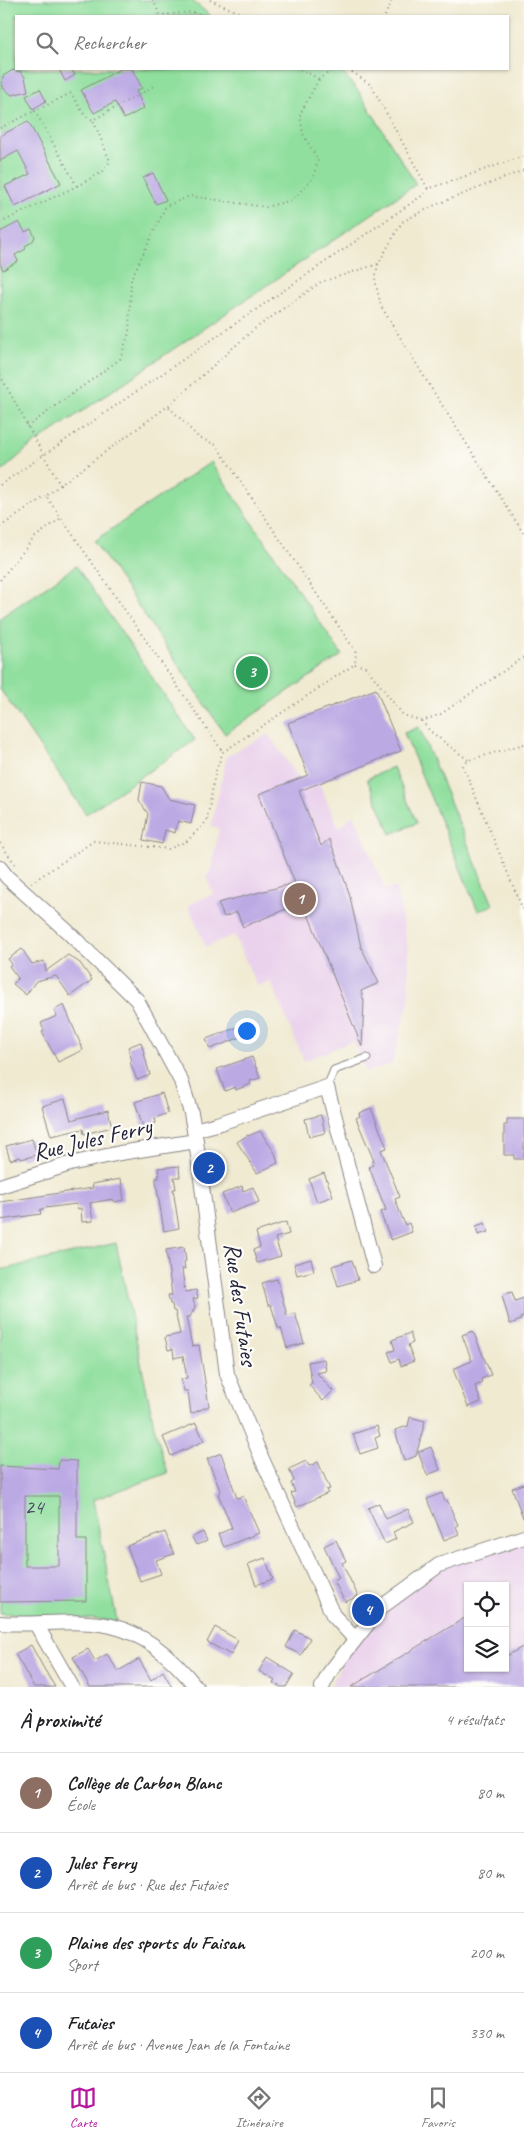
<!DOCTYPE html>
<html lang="fr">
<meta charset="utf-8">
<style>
body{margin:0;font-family:Caveat,sans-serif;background:#f6f6f6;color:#202124}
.controls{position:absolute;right:15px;bottom:15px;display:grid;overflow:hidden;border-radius:0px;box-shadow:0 1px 4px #0004}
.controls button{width:45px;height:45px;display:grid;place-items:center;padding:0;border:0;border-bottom:1px solid #e0e0e0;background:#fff;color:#202124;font:25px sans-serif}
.you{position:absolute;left:246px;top:1030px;width:18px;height:18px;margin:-12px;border:4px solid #fff;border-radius:50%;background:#1a73e8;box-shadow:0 0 0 8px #1a73e833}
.badge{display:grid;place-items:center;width:32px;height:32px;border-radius:50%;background:#b5179e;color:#fff;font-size:16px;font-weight:700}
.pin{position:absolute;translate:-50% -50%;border:2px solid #fff;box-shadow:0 1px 5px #0006}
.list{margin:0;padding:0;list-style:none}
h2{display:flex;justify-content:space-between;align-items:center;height:65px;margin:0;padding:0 20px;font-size:21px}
h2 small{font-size:16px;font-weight:400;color:#757577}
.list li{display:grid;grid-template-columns:32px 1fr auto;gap:15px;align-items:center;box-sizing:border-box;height:80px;padding:0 20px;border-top:1px solid #e0e0e0}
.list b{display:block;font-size:19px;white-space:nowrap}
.list p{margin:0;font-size:16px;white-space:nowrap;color:#757577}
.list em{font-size:16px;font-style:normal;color:#757577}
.icon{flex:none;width:28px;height:28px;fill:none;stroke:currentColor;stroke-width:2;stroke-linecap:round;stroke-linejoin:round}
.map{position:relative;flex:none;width:524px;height:1687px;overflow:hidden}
.search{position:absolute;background:#fff;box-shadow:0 1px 4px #0004;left:15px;right:15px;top:15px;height:55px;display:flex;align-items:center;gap:12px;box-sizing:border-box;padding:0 18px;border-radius:0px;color:#757577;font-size:19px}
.sheet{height:385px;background:#fff}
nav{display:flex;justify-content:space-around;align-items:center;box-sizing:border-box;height:70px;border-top:1px solid #e0e0e0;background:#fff;font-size:14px;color:#757577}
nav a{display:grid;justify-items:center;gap:2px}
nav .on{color:#b5179e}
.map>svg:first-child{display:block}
.built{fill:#ead1ec;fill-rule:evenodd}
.green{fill:#90df9e;stroke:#59806c}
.building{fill:#bba9e4;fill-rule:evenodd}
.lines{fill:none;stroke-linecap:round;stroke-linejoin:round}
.lane-casing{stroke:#898686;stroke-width:9}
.street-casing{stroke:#898686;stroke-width:16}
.path{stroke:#898686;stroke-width:2;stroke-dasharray:1 4;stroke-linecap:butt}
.lane{stroke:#fff;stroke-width:7}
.street{stroke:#fff;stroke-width:14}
.labels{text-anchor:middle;stroke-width:4.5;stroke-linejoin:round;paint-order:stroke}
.number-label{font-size:21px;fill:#484465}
.street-label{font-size:24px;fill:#22223b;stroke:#fdfcf7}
</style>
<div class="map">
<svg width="524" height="1687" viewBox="0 0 524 1687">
<rect width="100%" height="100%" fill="#fdfcf7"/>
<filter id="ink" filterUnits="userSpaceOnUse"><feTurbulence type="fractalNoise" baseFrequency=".02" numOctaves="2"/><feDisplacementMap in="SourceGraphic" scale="10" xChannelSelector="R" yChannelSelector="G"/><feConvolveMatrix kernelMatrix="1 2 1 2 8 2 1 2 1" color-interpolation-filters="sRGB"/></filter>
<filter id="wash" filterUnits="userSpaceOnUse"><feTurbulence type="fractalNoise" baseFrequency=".0096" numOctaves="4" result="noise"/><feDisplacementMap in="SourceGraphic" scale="20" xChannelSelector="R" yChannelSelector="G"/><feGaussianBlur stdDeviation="1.12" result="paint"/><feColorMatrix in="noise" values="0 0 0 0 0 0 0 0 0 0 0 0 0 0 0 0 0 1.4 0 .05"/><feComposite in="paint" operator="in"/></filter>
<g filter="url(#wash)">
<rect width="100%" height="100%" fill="#f0ead1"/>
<g class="built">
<polygon points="268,734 308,792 313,785 319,783 339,828 354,814 385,889 396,888 409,954 409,1001 392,1064 366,1072 353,1041 304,1061 271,982 257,986 234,935 206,947 188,905 213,894 206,876 211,872 219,828 211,826 227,756"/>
<path d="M524,1538v149h-194l25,-48 84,-74zM468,1586h37v82h-37z"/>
</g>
<g class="green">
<polygon points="0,0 191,0 211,16 16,16 16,69 327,69 341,71 359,92 416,184 28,448 0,473"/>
<polygon points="211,462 342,655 225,734 94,541"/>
<polygon points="76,566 195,740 86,814 0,689 0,618"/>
<polygon points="419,727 493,905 478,911 404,733"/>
<polygon points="393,767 417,823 391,834 367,779"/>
<polygon points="116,1243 155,1430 168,1473 93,1500 117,1621 0,1613 0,1270"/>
</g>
<g id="blocks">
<g class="building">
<polygon points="59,69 71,69 75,75 65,81"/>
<polygon points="121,69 132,69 142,88 136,91 144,108 124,119 115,102 94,113 81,90"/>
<polygon points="13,70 21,72 25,77 28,91 12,95 4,89 2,84 3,76"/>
<polygon points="40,89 46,101 33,109 26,96"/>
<polygon points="28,121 61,183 15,207 5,186 30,174 18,151 0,161 0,136"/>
<polygon points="153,173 166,200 156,204 143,178"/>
<polygon points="19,222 25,232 31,229 35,237 32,242 25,246 26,249 15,255 18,261 3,270 0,264 0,232"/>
<polygon points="376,689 401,751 299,791 321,846 329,839 335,853 349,893 361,947 379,983 361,991 364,1001 362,1047 303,902 243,927 237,912 224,917 218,903 295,883 259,794 308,775 288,723"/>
<polygon points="142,782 161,786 169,799 195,805 191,824 178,821 175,833 165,830 162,844 143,840 148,814 139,800"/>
<polygon points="22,949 32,964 44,961 46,971 68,955 80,963 92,980 70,996 56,976 36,981 26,995 13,984 18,978 9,966 12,964 8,959"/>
<polygon points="64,1005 83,1050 58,1062 42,1032 44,1031 41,1023 57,1016 54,1010"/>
<polygon points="241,1026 244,1036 210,1049 206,1039"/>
<polygon points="141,1042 150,1075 137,1080 130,1062 132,1061 128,1047"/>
<polygon points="252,1057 260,1078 250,1081 251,1084 236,1090 235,1087 225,1091 217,1069"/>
<polygon points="162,1093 168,1113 155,1118 156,1123 143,1127 135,1102"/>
<polygon points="65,1099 71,1120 108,1110 112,1127 84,1134 83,1129 51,1136 42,1106"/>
<polygon points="371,1108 387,1148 381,1150 400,1197 395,1199 405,1225 409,1223 412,1232 391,1240 380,1212 386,1210 369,1167 373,1165 371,1162 374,1161 356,1118 360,1116 359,1113"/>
<polygon points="321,1115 325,1133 309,1137 305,1119"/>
<polygon points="507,1119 524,1119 524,1159 514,1159 514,1155 504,1155 504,1125 507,1125"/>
<polygon points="260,1131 275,1153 278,1163 257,1173 237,1142 248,1135 248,1136"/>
<polygon points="32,1139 37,1155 21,1159 20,1157 10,1160 6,1146"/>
<polygon points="179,1166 180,1177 174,1177 176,1189 173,1189 179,1228 164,1231 156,1182 156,1178 159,1178 158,1168"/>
<polygon points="324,1173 333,1196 317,1202 309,1179"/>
<polygon points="121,1179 124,1200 114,1202 113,1199 90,1203 93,1221 82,1222 81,1208 77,1209 76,1204 45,1208 40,1210 41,1214 0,1220 0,1202 93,1188 92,1184"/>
<polygon points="242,1186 243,1191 253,1187 259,1202 230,1213 222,1194"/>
<polygon points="286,1222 289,1234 275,1238 281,1256 257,1263 253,1250 260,1247 256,1232"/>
<polygon points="485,1223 488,1232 478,1235 476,1226"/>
<polygon points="184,1247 186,1261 184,1262 185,1269 182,1269 185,1292 196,1290 198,1298 193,1299 195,1307 190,1317 186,1317 192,1346 199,1345 209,1406 191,1414 188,1391 184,1391 181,1379 187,1378 183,1356 174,1358 173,1349 168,1350 165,1337 180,1334 175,1311 173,1311 172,1304 170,1304 168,1295 172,1295 166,1250"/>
<polygon points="311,1259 314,1271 297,1275 294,1264"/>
<polygon points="352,1260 358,1280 338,1286 332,1266"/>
<polygon points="277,1279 287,1315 295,1313 304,1343 287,1348 281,1328 278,1328 271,1305 268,1305 262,1283"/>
<polygon points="512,1292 515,1301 524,1298 524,1317 520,1318 521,1320 510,1324 502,1295"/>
<polygon points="473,1331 491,1375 481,1379 482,1383 475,1386 481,1402 468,1407 453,1369 472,1361 462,1335"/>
<polygon points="410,1333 413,1343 408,1345 414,1361 401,1366 399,1359 392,1362 388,1352 395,1350 392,1340"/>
<polygon points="324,1359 326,1371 317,1373 333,1391 323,1401 309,1385 312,1383 308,1362"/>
<polygon points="410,1417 425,1421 416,1456 404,1461 395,1430 408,1426"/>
<polygon points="196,1423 204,1441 171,1456 163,1437"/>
<polygon points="377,1426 380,1436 375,1438 378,1448 360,1454 353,1434"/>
<polygon points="431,1447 440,1470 427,1475 418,1452"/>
<polygon points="221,1453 237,1498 243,1496 259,1533 224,1547 218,1534 232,1528 218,1494 221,1492 207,1459"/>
<path d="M59,1460l18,1v79h9v61l-86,1v-136l58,3zM25,1496h34v70h-34z"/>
<polygon points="306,1461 309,1466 318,1462 330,1489 326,1490 328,1493 297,1507 291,1493 295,1492 291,1483 294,1481 289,1469"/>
<polygon points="524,1484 524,1518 523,1518 512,1488"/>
<polygon points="442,1493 445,1501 447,1500 458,1525 456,1526 459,1534 444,1540 427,1499"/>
<polygon points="379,1503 386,1519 408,1509 414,1522 393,1532 396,1539 385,1544 368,1508"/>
<polygon points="165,1532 174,1554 156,1560 161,1574 140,1581 127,1546"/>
<polygon points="203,1532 207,1541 196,1545 192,1537"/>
<polygon points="336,1540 346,1561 342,1563 358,1596 345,1602 334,1581 339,1578 324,1546"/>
<polygon points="265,1558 273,1579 256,1585 248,1564"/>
<polygon points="468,1616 468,1668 505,1668 505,1657 524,1646 524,1687 351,1687"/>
<polygon points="215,1627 238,1640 231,1655 207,1642"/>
<polygon points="295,1630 310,1638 301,1655 286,1647"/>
<polygon points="31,1645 43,1667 55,1687 34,1687 21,1664 15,1654"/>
<polygon points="88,1649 95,1661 107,1654 118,1671 139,1659 151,1680 163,1671 172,1687 90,1687 73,1657"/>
<polygon points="267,1657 294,1674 286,1687 281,1687 273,1683 275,1681 259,1671"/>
</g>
</g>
</g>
<g filter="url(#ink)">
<use href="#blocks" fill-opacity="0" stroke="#898686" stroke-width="1"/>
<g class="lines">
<g class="lane-casing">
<polyline id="lane" points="327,1087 334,1070 367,1058"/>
</g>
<g class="street-casing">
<g id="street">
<polyline points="0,868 7,877 68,932 137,1000 181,1081 191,1113 196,1141 227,1374 262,1459 333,1615 355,1639"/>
<polyline points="194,1130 217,1124 327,1087 374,1266"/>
<polyline points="0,1186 70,1164 120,1153 196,1141"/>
<path d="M0,1623c34,3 79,-5 111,3 35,8 63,33 85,61"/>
<polyline points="36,1624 72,1687"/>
<polyline points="322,1687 330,1672 380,1608 439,1565 524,1537"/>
</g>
</g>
<g class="path">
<polyline points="153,0 160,15 193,12 201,16"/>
<polyline points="210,0 247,16"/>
<polyline points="385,16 392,0"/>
<polyline points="300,69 319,79 334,69"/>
<polyline points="348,69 371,85 428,189"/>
<polyline points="0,128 35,111"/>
<polyline points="77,186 35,111 71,93 85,116 93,120"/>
<polyline points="0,223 77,186 104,171 110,161 93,120 156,85"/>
<polyline points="378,264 375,280 381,306 428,383 524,534"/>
<polyline points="0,375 60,485 168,406 253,330 321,282 378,264 402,222 433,206 524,170"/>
<polyline points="169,407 198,437 216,445 356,652 355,664"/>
<polyline points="27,427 120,359 129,333 131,279 166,206 190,196 266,207 292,200 313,178 318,160 303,134 300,114 319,79"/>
<polyline points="0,485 423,195 428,189 524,156"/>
<polyline points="60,485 46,496 223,752"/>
<polyline points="0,527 46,496"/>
<polyline points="0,580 34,538 61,518"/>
<polyline points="355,664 366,667 403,715 422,721"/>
<polyline points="524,744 469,760 463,766 524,912"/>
<polyline points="468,760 430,731 422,721 441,714 524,657"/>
<polyline points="0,843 15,864"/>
<polyline points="31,883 94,841 169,849 187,841 207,821 215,773 223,752 355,664"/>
</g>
<use href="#lane" class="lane"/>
<use href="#street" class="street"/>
</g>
</g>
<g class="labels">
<g class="number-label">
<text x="34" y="1514">24</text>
</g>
<g class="street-label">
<text transform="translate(92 1139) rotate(-13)" y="8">Rue Jules Ferry</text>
<text transform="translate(241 1304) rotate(82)" y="8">Rue des Futaies</text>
</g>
</g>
</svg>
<div class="controls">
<button><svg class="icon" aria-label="locate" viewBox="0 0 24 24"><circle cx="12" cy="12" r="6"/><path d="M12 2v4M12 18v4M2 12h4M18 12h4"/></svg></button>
<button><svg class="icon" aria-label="layers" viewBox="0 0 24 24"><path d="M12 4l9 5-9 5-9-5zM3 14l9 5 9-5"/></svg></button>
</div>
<div class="you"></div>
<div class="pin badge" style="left:300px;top:899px;background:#8d6e63">1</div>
<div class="pin badge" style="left:209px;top:1168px;background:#1a4fb4">2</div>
<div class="pin badge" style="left:252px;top:672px;background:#2e9e5b">3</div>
<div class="pin badge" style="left:368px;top:1610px;background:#1a4fb4">4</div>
<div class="search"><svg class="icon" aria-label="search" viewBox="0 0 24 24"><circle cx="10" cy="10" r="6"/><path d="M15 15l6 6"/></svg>Rechercher</div>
</div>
<section class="sheet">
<h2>À proximité<small>4 résultats</small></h2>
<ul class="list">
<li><span class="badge" style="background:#8d6e63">1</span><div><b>Collège de Carbon Blanc</b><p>École</p></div><em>80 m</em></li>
<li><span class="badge" style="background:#1a4fb4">2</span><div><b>Jules Ferry</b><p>Arrêt de bus · Rue des Futaies</p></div><em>80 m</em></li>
<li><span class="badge" style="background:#2e9e5b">3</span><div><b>Plaine des sports du Faisan</b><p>Sport</p></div><em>200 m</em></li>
<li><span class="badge" style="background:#1a4fb4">4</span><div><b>Futaies</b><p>Arrêt de bus · Avenue Jean de la Fontaine</p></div><em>330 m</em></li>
</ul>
</section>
<nav>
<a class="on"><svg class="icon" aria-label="map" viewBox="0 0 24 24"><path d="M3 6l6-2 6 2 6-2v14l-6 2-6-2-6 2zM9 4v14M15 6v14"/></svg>Carte</a>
<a><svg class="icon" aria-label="directions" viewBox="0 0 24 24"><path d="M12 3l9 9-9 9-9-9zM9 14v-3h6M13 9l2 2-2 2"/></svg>Itinéraire</a>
<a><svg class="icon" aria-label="saved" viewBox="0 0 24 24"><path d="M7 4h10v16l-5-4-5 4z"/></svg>Favoris</a>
</nav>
